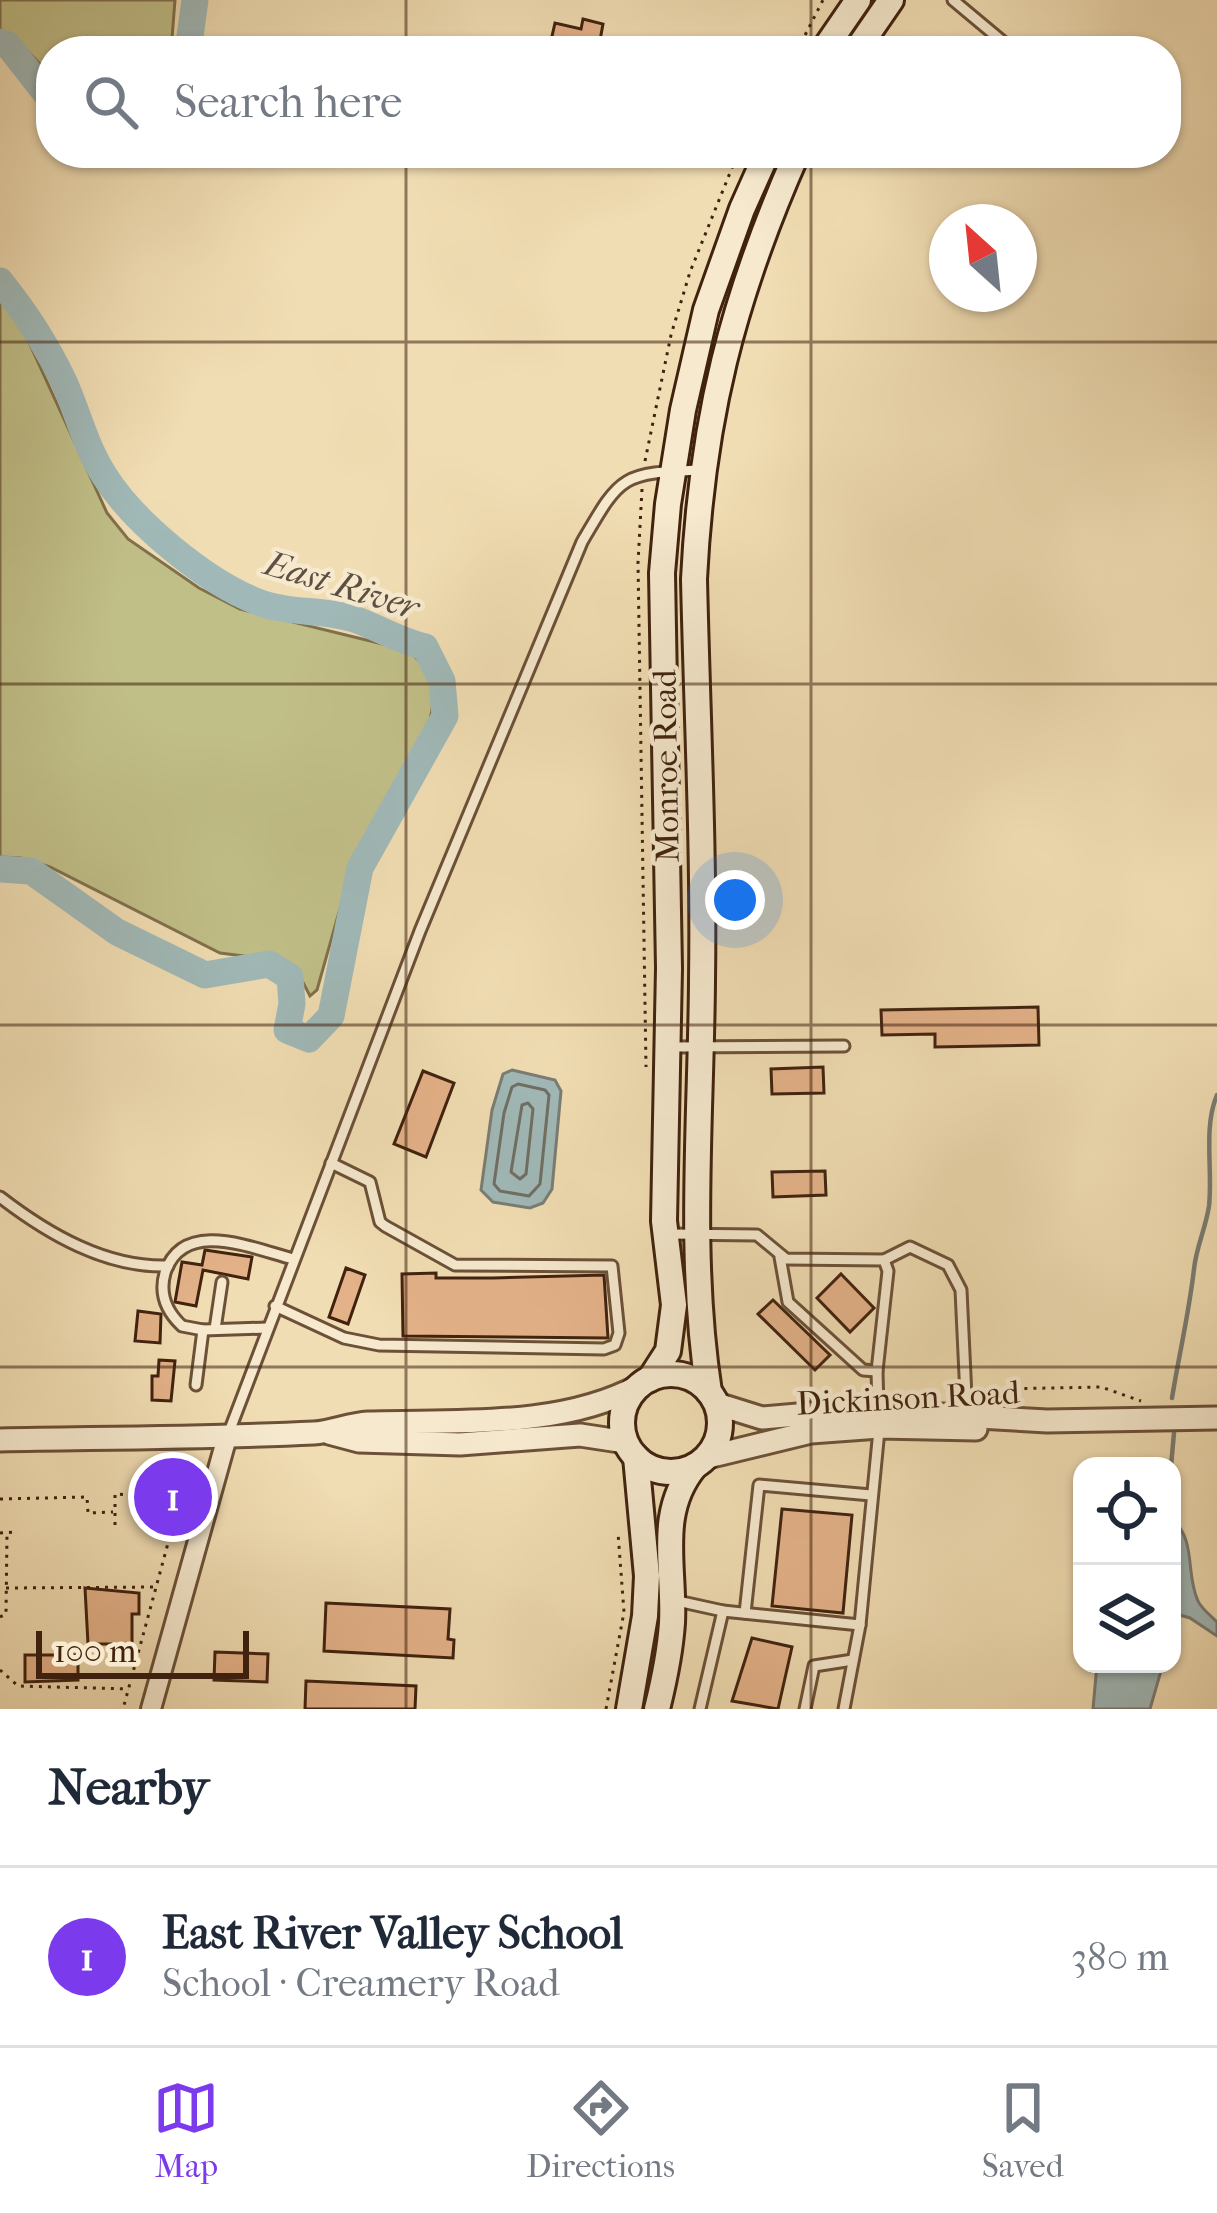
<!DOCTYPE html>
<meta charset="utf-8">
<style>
body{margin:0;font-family:"IM FELL French Canon",serif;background:#f6f6f7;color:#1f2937}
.controls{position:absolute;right:36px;bottom:36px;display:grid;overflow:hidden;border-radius:24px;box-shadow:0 3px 9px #0004}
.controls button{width:108px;height:108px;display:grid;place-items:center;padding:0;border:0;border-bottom:3px solid #e0e1e3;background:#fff;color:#1f2937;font:60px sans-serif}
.compass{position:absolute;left:929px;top:204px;width:108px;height:108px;border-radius:50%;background:#fff;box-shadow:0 3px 9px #0004;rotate:333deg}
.scale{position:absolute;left:36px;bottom:30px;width:213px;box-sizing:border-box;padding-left:12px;border:6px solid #40220f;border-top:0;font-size:33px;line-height:42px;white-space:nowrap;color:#40220f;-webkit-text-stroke:9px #f6e9ce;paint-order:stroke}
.you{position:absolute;left:735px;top:900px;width:42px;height:42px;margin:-30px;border:9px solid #fff;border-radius:50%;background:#1a73e8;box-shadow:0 0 0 18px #1a73e833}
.badge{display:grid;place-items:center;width:78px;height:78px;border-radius:50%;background:#7c3aed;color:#fff;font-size:39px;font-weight:700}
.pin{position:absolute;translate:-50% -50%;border:6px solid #fff;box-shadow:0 3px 12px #0006}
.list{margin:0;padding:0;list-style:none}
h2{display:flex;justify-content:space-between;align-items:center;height:156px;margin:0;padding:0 48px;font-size:51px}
h2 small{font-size:39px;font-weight:400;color:#747a83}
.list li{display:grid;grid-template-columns:78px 1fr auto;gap:36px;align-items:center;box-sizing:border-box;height:180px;padding:0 48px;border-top:3px solid #e0e1e3}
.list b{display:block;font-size:45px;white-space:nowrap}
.list p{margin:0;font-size:39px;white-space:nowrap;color:#747a83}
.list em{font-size:39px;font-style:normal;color:#747a83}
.icon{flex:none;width:66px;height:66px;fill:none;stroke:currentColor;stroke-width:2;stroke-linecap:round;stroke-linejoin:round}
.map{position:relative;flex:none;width:1217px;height:1709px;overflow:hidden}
.search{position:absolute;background:#fff;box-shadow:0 3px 9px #0004;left:36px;right:36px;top:36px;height:132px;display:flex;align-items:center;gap:30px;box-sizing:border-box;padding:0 42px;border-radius:48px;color:#747a83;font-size:45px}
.sheet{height:336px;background:#fff}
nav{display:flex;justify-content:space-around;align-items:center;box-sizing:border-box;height:168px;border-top:3px solid #e0e1e3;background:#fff;font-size:33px;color:#747a83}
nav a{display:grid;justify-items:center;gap:6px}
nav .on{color:#7c3aed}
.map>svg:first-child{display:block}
.green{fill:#c1bf88;stroke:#80704c;stroke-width:3}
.water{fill:#a0b9b8;stroke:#7a7d74;stroke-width:3}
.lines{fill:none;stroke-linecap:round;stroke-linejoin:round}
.shore{stroke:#706e64;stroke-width:3}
.stream{stroke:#7a7d74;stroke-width:4.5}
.river{stroke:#a0b9b8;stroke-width:27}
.building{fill:#e4b289;stroke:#40220f;stroke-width:3}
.service-casing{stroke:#6c5138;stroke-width:15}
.minor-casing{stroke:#6c5138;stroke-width:24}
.tertiary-casing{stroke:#6c5138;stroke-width:27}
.secondary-casing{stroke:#40220f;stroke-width:30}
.path{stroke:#40220f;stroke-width:3;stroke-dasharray:3 6;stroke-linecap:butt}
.service{stroke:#f6e9ce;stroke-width:9}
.minor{stroke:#f6e9ce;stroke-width:18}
.tertiary{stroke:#f6e9ce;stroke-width:21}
.secondary{stroke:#f6e9ce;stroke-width:24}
.grid{fill:none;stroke:#40220f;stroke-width:3;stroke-opacity:0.55}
.labels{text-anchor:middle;stroke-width:9;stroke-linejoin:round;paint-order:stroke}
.street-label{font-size:33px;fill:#40220f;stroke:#f6e9ce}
.water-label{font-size:36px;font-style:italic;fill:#5d4f42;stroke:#f6e9ce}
</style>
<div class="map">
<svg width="1217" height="1709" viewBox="0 0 1217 1709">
<rect width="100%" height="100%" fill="#f1ddb3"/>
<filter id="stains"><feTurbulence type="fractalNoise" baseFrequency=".00167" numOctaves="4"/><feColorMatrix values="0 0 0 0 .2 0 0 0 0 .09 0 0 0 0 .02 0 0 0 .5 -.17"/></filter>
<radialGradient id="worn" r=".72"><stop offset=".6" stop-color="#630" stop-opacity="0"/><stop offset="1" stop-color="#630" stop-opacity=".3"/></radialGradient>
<g class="green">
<polygon points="0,0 175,0 171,51 51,51 51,76 21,44 0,29"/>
<path d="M0,296l26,40 81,177 21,26 71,49 41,21 167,41c27,20 31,45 21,76l-76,140 -35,124 -7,6 -13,-25 -12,-10 -65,-8 -170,-86 -29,-9 -21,-1z"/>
</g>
<g class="water">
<polygon points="512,1070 555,1080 561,1091 552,1189 543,1203 530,1208 493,1202 481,1190 492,1110 503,1074"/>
<path d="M1172,1519c25,22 13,54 26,82 3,7 13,15 19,21v14l-27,-18 -14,-4 -4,20z"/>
<polygon points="1097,1664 1163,1664 1150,1709 1093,1709"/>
</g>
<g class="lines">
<g class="shore">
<polygon points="518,1084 545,1090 549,1095 540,1184 529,1196 500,1191 494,1184 504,1113 512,1087"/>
<polygon points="528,1103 533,1109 526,1174 520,1179 511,1172 522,1105"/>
</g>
<g class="stream">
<path d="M1172,1398c7,-43 17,-85 22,-129 2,-21 12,-42 15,-63 4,-36 -6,-78 8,-111"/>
<polyline points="1171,1466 1174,1433"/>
</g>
<g class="river">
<polyline points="0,42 8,45 51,100"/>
<polyline points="188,51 195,0"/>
<path d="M0,281c25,31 47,65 64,101 14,31 21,63 40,93 29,47 102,107 154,127 31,12 68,7 99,18 24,9 43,21 68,27l17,34 3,35 -85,152 -29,148 -22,23 -22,-9 5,-26 -2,-27 -21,-13 -64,11 -88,-43 -86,-61 -31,-2"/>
</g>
</g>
<g class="building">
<polygon points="583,19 603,24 598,51 550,45 555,23 581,29"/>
<polygon points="1038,1007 1039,1045 935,1047 935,1034 882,1035 881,1010"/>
<polygon points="823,1067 824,1093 772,1094 771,1069"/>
<polygon points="423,1071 454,1083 426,1157 394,1144"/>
<polygon points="825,1171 826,1195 773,1197 772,1172"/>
<polygon points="205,1250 252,1257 248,1279 203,1270 196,1306 175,1302 182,1262 202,1265"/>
<polygon points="346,1268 365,1275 348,1324 329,1317"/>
<polygon points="436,1273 436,1278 493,1278 604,1275 608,1338 403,1336 402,1274"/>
<polygon points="841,1274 874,1308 850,1332 817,1298"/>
<polygon points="773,1300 830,1355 815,1370 758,1314"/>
<polygon points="138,1311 161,1314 160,1343 135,1341"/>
<polygon points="159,1360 175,1361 171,1401 152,1400 152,1376 158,1376"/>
<polygon points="176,1469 177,1491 167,1492 168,1502 151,1503 147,1471"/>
<polygon points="782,1509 852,1515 843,1613 772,1606"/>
<polygon points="85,1588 139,1593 139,1614 132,1614 132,1644 88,1644"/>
<polygon points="326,1603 450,1609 448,1639 454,1640 453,1658 324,1651"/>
<polygon points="752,1638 792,1647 778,1709 732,1701"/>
<polygon points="215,1652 268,1654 267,1682 214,1680"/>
<polygon points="25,1655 78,1655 78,1680 25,1682"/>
<polygon points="306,1681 416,1686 415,1709 305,1709"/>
</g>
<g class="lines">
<g class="service-casing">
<g id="service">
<polyline points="953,0 1014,51"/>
<polyline points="673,1047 844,1046"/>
<path d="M0,1197c48,37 106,71 168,69"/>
<polyline points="670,1234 757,1235 786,1259 884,1260 888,1271 877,1371 878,1408"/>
<polyline points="780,1257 788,1302 863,1370 877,1371"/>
<polyline points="884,1260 910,1247 948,1265 961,1290 967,1418"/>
<polyline points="275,1306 344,1338 379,1345 604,1349 615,1345 619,1333 612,1266 455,1265 385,1226 380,1222 370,1182 331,1163"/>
<path d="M267,1328l-64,2 -21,-4c-15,-14 -23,-32 -17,-53 18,-56 89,-24 128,-14"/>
<polyline points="215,1329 222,1282"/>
<polyline points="196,1385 203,1330"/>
<path d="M229,1432l191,-501 162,-389c39,-67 39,-69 119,-72"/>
<polyline points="673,1600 723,1611 860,1625 879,1430"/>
<polyline points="745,1613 759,1485 871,1495"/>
<polyline points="700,1709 723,1611"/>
<polyline points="805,1709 814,1666 853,1660"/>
<polyline points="844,1709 860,1625"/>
</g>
</g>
<g class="minor-casing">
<polyline id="minor" points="151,1709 227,1437"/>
</g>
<g class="tertiary-casing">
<g id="tertiary">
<polyline points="717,1404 762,1418 855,1410 1047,1421 1217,1418"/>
<polyline points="329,1433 359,1441 460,1444 580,1435 626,1442"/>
<path d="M0,1440c105,-2 209,-2 314,-7 18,-1 35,-9 54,-10 88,-3 191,6 271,-37"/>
<polyline points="704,1458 811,1432 879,1427 976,1429"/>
</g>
</g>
<g class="secondary-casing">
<g id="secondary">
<polyline points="823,51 858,0"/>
<polyline points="856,51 891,0"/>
<circle cx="671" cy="1423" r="49"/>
<polyline points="650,1379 668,1351 674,1305 664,1221 669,968 662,573 668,504 683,410 706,310 742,209 767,153"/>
<path d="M709,1392c-21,-135 -8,-274 -7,-411 2,-133 -5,-268 -8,-402 8,-160 38,-279 103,-426"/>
<polyline points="629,1709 645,1616 647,1576 636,1457"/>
<path d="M657,1709c7,-28 13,-57 15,-86 3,-56 -16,-110 23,-157"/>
</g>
</g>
<g class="path">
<polyline points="797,51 823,0"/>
<polyline points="645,461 671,335 690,272 738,153"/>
<polyline points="642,489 638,563 646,1067"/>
<polyline points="980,1394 1000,1389 1101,1387 1141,1401"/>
<polyline points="0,1499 87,1497 88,1513 113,1512"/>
<polyline points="115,1525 115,1494 136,1495 149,1505 168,1504 177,1510 123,1709"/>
<polyline points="0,1533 15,1532"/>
<polyline points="6,1588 155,1587"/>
<polyline points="0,1617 6,1614 7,1533"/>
<polyline points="0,1670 18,1686 129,1689"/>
<polyline points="606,1709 624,1612 618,1533"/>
</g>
<use href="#service" class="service"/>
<use href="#minor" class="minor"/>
<use href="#tertiary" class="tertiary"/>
<use href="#secondary" class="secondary"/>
</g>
<path class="grid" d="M406,0v51M811,0v51M406,153v1556M811,153v1556M0,342h1217M0,684h1217M0,1025h1217M0,1367h1217"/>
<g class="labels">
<g class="street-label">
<text transform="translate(665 766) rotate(-91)" y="12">Monroe Road</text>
<text transform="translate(908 1397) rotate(-3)" y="12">Dickinson Road</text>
</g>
<g class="water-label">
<text transform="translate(342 584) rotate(17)" y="13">East River</text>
</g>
</g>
<rect width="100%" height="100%" filter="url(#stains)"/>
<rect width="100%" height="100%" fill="url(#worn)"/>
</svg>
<div class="controls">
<button><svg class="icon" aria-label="locate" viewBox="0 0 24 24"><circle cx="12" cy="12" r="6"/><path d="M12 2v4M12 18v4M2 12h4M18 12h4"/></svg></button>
<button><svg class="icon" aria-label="layers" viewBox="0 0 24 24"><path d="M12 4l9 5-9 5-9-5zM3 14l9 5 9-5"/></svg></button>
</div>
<svg class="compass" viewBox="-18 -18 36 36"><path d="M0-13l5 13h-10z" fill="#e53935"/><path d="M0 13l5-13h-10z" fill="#747a83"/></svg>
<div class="scale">100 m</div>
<div class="you"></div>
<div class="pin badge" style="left:173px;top:1497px">1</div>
<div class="search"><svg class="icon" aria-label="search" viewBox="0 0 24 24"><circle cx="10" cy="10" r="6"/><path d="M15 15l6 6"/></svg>Search here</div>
</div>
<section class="sheet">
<h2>Nearby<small></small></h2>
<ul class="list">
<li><span class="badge">1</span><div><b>East River Valley School</b><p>School · Creamery Road</p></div><em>380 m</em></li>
</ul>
</section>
<nav>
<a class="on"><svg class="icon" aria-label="map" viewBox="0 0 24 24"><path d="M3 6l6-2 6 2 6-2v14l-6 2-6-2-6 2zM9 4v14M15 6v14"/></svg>Map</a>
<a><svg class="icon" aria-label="directions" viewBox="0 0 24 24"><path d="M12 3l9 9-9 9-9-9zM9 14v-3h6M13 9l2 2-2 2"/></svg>Directions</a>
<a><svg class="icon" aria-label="saved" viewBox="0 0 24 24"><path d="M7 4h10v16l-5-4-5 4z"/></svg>Saved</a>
</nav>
